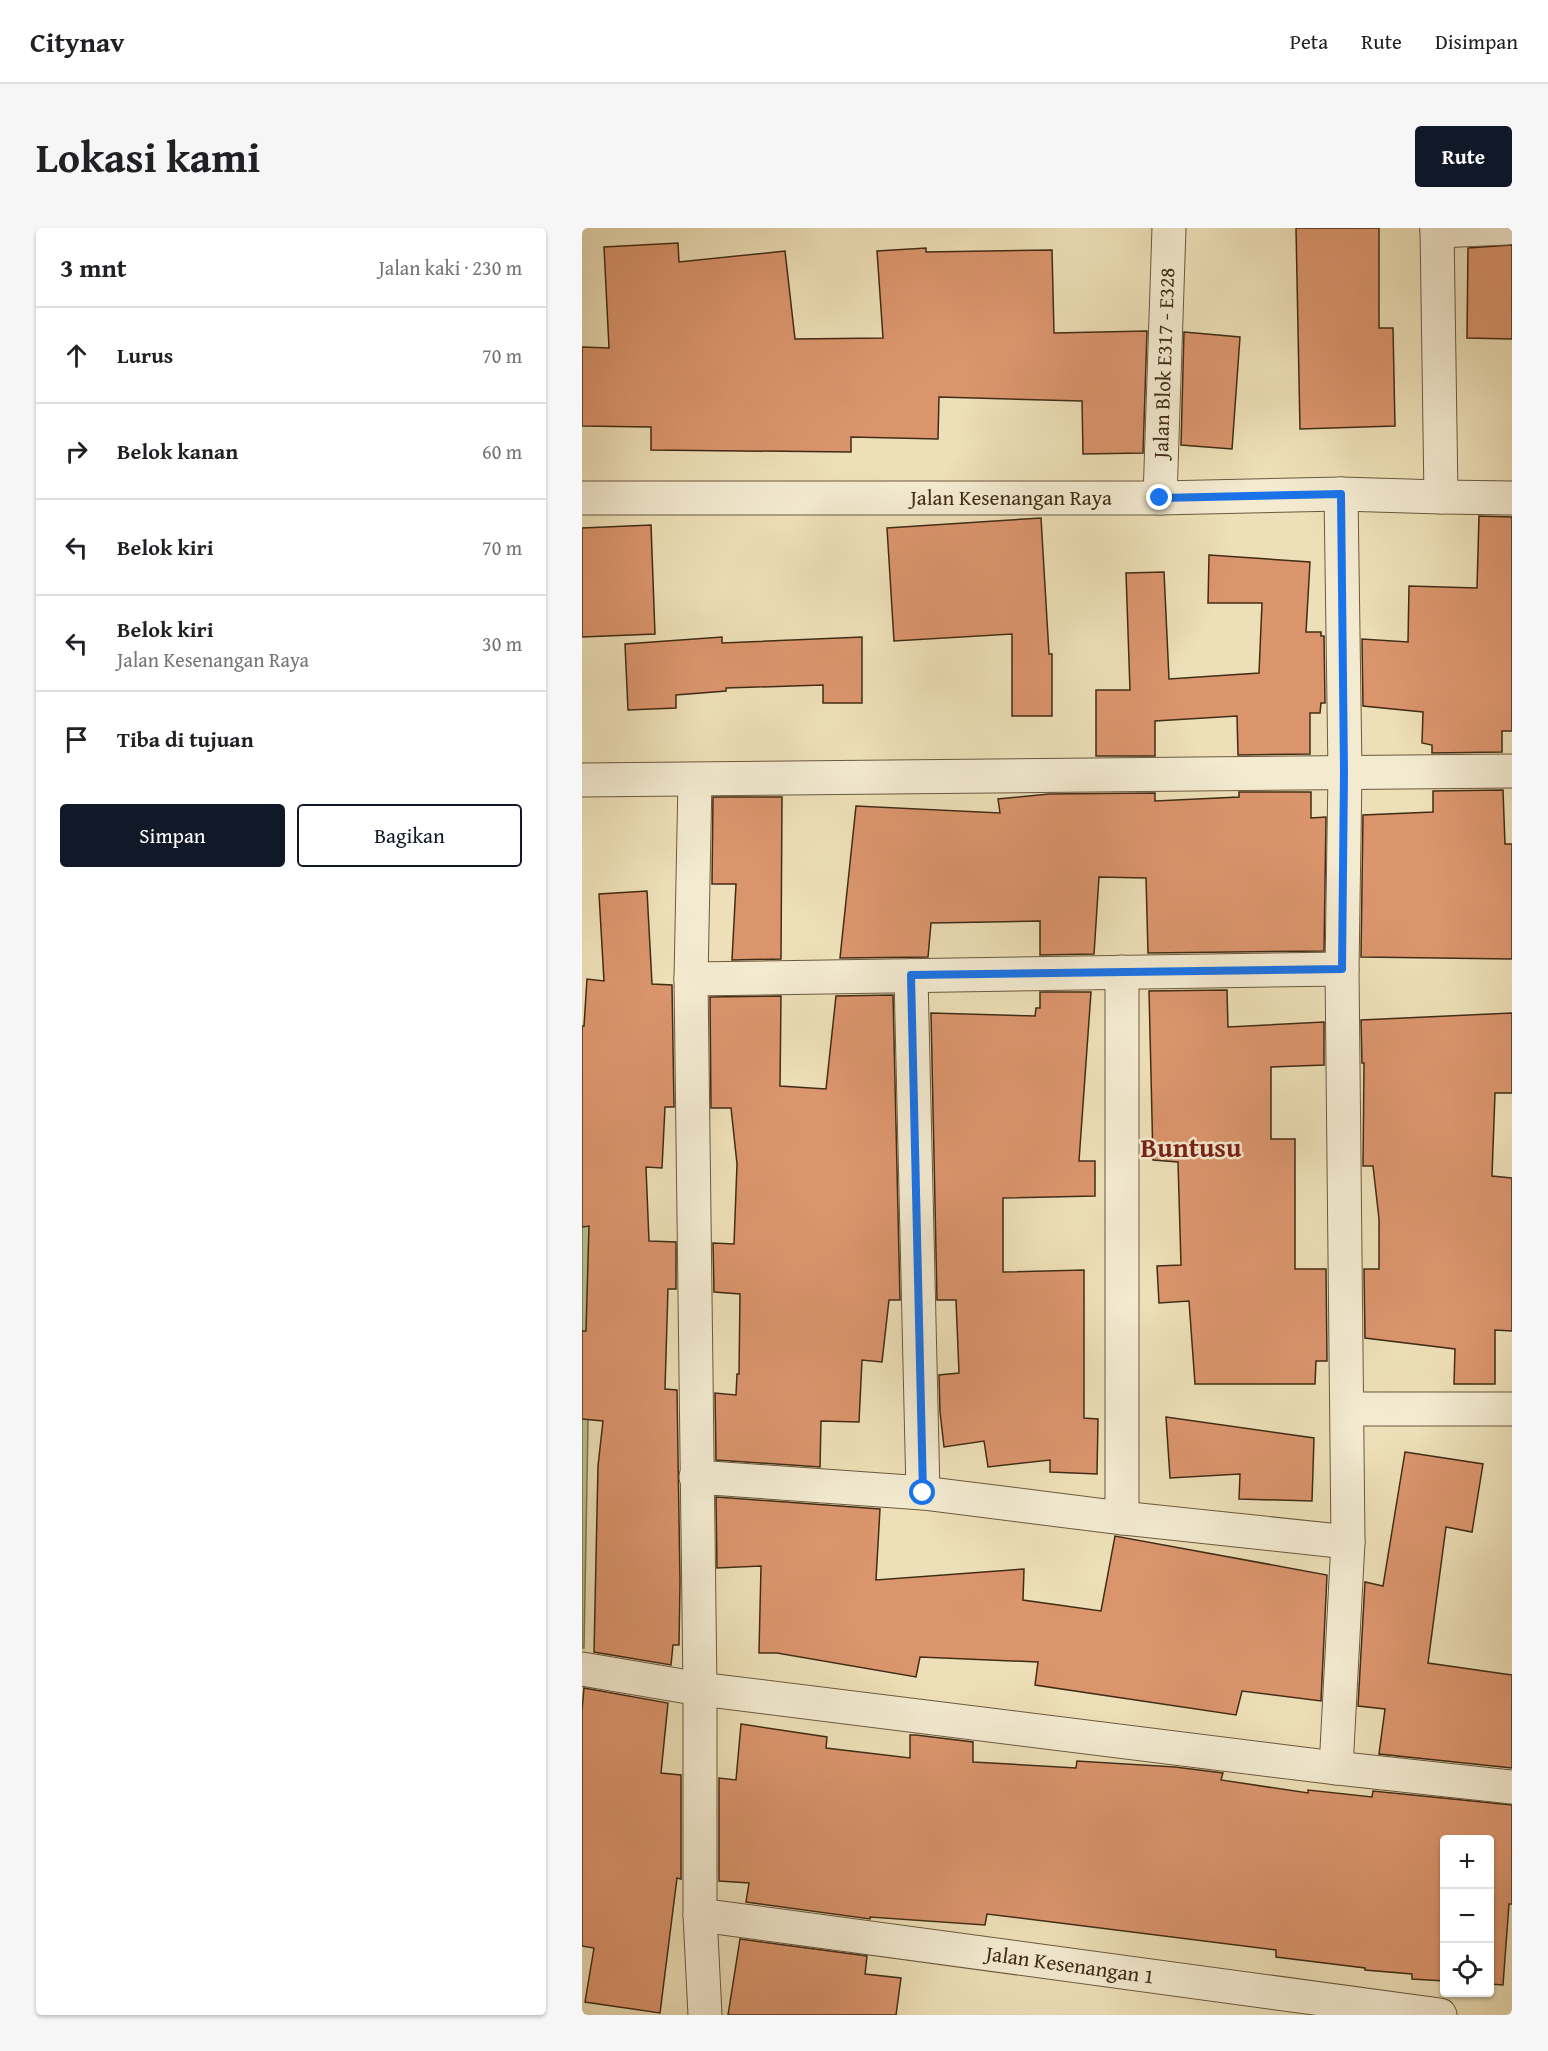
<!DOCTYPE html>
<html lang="id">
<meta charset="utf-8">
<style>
body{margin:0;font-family:"Gentium Book Plus",serif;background:#f6f6f6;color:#202124}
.controls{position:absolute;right:18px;bottom:18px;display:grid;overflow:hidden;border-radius:6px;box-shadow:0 2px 4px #0004}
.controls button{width:54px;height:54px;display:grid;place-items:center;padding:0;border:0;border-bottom:2px solid #e0e0e0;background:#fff;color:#202124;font:30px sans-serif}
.stop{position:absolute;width:18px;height:18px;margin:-14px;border:4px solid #1a73e8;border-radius:50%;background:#fff}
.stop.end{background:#1a73e8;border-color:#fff;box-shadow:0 2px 6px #0008}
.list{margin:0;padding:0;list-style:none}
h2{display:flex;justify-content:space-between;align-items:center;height:78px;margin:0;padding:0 24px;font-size:26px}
h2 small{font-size:20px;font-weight:400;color:#757577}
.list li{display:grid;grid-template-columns:39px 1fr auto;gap:18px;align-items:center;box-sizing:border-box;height:96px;padding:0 24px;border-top:2px solid #e0e0e0}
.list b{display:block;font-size:22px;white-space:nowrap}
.list p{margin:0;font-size:20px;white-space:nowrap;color:#757577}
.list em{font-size:20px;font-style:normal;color:#757577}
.actions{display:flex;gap:12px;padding:18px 24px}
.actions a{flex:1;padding:14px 0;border:2px solid #111827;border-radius:6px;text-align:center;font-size:21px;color:#111827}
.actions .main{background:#111827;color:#fff}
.icon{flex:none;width:33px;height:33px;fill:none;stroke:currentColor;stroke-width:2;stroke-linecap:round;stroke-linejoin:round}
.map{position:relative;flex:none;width:930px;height:1787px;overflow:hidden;border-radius:6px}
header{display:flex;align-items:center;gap:36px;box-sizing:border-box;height:84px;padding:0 30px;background:#fff;border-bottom:2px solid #e0e0e0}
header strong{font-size:28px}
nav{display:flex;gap:33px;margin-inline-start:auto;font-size:21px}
.intro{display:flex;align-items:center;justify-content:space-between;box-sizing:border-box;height:144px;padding:0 36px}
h1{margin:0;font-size:42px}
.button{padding:15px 27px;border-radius:6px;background:#111827;color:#fff;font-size:21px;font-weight:700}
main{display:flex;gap:36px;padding:0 36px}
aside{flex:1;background:#fff;border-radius:6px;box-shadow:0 2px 4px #0004}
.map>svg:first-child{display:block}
.green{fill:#b7c28f;stroke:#7c7752;stroke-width:1.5}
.building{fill:#db956d;stroke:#412c16;stroke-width:1.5}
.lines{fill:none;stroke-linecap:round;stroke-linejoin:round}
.minor-casing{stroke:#6c593e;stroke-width:35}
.minor{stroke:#f3ead0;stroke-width:33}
.route{stroke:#1a73e8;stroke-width:8}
.labels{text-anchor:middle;stroke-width:5;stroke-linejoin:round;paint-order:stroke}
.street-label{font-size:21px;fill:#412c16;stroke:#f3ead0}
.district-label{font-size:27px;font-weight:bold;fill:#7a1f14;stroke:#f3ead0}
</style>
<header>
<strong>Citynav</strong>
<nav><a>Peta</a><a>Rute</a><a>Disimpan</a></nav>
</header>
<div class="intro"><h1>Lokasi kami</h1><a class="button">Rute</a></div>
<main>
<aside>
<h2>3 mnt<small>Jalan kaki · 230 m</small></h2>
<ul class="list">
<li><svg class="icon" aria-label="ahead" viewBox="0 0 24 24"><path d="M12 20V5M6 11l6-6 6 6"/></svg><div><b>Lurus</b></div><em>70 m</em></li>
<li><svg class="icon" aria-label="right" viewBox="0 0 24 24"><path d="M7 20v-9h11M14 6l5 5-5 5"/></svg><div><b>Belok kanan</b></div><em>60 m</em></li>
<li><svg class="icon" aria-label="left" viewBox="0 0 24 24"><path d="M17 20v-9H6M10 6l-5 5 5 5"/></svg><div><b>Belok kiri</b></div><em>70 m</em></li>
<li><svg class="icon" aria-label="left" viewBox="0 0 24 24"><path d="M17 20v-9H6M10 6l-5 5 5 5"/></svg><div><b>Belok kiri</b><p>Jalan Kesenangan Raya</p></div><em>30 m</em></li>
<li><svg class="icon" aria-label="arrive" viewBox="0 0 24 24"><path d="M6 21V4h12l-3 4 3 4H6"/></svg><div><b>Tiba di tujuan</b></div></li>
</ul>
<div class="actions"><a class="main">Simpan</a><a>Bagikan</a></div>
</aside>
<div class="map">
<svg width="930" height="1787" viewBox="0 0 930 1787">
<rect width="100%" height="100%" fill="#eddfb7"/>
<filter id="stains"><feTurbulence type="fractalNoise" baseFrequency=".00333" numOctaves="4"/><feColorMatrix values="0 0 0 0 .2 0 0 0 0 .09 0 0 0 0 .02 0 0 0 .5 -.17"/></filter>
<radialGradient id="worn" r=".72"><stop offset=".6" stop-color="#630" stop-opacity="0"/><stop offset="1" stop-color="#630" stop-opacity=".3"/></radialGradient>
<polygon class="green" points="0,913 11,913 2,1420 0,1420"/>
<g class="building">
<polygon points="714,0 797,0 797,100 811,100 813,198 718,201"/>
<polygon points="96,15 97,34 203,23 213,111 301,110 295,23 344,20 344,24 470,22 472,105 565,103 561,225 501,226 500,173 357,169 356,211 269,209 269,224 69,222 69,199 0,198 0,119 27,120 22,19"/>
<polygon points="930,17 930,111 885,110 886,20"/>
<polygon points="602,104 658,109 650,221 599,217"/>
<polygon points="897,288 930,289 930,503 920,503 920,524 850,525 850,517 840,515 841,484 781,478 780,411 826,414 827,358 895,360"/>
<polygon points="459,290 467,426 470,426 470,488 430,488 430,406 312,413 305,300"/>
<polygon points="69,297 73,406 0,409 0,300"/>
<polygon points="627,327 728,334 724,404 739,404 739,408 742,408 743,475 739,475 738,485 728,485 728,526 656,527 655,488 573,493 573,528 514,528 514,462 548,462 544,345 582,344 587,451 677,445 680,375 626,375"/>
<polygon points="140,409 140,415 280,409 280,475 241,475 241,457 144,460 144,463 94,467 94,480 46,482 43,416"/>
<polygon points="921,562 923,616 930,616 930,731 779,729 781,587 851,584 851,563"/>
<polygon points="657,564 729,564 729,590 744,589 742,723 566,725 564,650 517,649 512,726 458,727 458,693 349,695 346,729 258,730 274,578 418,585 416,571 467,566 573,565 573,573 657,569"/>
<polygon points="131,569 200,569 199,731 150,732 154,656 130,656"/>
<polygon points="65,663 70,756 90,757 92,879 83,879 80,940 64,939 67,1013 94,1014 94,1061 86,1061 83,1161 95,1162 98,1354 97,1417 91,1417 89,1437 12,1424 16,1238 21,1193 0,1191 0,1103 4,1103 7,998 0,999 0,798 2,798 5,751 22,753 17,666"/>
<polygon points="645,762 646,799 742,794 742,837 689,839 689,911 713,911 713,1041 744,1041 745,1133 734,1133 733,1156 613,1156 607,1073 577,1075 575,1038 599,1037 596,934 571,932 567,763"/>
<polygon points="458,764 509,764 497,933 513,933 513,968 421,970 421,1044 502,1042 502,1190 516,1191 515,1246 468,1244 468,1232 406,1239 402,1213 362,1219 358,1184 357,1147 377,1145 374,1072 355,1072 349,785 453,788 454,780 458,780"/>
<polygon points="311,767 318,1072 307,1072 300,1134 280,1132 277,1194 239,1193 238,1239 134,1232 133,1165 154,1167 155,1146 157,1146 158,1066 132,1064 131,1015 152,1016 155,936 149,880 129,880 128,769 199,768 198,858 244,861 254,768"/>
<polygon points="930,785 930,865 913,865 910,948 930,950 930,1103 913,1102 913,1156 872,1156 873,1121 783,1110 782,1041 797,1041 797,991 791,938 781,938 782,835 780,835 779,792"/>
<polygon points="584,1189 732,1210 730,1273 657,1271 658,1246 588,1250"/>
<polygon points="823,1224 901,1236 890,1304 864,1299 846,1435 930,1447 930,1540 797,1526 803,1481 776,1478 783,1354 801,1358"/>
<polygon points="134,1269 298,1281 294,1352 442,1341 441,1372 519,1383 533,1308 745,1347 739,1473 660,1463 654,1487 453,1457 456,1434 338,1429 334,1449 195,1425 177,1425 179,1338 135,1340"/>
<polygon points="2,1460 86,1475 79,1545 99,1547 99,1651 95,1650 78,1785 3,1774 12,1720 0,1718 0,1482"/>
<polygon points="159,1496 245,1509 244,1520 328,1530 328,1507 334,1507 391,1514 391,1534 494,1540 495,1533 593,1539 641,1545 639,1552 726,1565 726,1562 790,1569 791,1563 930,1577 930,1676 927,1676 921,1757 908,1756 908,1611 862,1611 862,1753 830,1751 830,1746 783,1742 783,1740 694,1729 694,1722 405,1686 403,1697 288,1689 288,1691 164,1674 167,1655 137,1653 137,1550 154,1552"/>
<polygon points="158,1711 285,1728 283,1746 319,1750 314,1787 146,1787"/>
</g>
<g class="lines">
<g class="minor-casing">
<g id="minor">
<polyline points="855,0 859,269"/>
<polyline points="855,3 925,0"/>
<polyline points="0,270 578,270 759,266 859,269 930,270"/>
<polyline points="578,270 587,0"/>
<polyline points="0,552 930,543"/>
<polyline points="113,552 109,751 118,1461 118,1687 123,1787"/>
<polyline points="540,744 540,1290"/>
<polyline points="329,748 341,1265"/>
<polyline points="109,751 760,741"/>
<polyline points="766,1181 930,1181"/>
<polyline points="114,1249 341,1265 540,1290 766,1314"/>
<polyline points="0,1441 118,1461 754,1540 930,1559"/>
<polyline points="754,1540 766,1314 760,741 763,544 759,266"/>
<polyline points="118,1687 858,1787"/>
</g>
</g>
<use href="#minor" class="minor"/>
</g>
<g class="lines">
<polyline class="route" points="341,1265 329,747 760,741 762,544 759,266 578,270"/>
</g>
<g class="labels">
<g class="street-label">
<text transform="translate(582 135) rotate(-88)" y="7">Jalan Blok E317 - E328</text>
<text x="429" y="277">Jalan Kesenangan Raya</text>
<text transform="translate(488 1737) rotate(8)" y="7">Jalan Kesenangan 1</text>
</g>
<g class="district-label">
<text x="609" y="929">Buntusu</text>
</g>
</g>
<rect width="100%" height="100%" filter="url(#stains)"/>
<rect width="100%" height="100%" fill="url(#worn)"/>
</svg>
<div class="controls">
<button>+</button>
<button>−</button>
<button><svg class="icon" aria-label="locate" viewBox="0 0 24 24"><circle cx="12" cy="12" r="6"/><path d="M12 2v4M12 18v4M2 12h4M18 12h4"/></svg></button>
</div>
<div class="stop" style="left:341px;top:1265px"></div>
<div class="stop end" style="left:578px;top:270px"></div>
</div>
</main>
